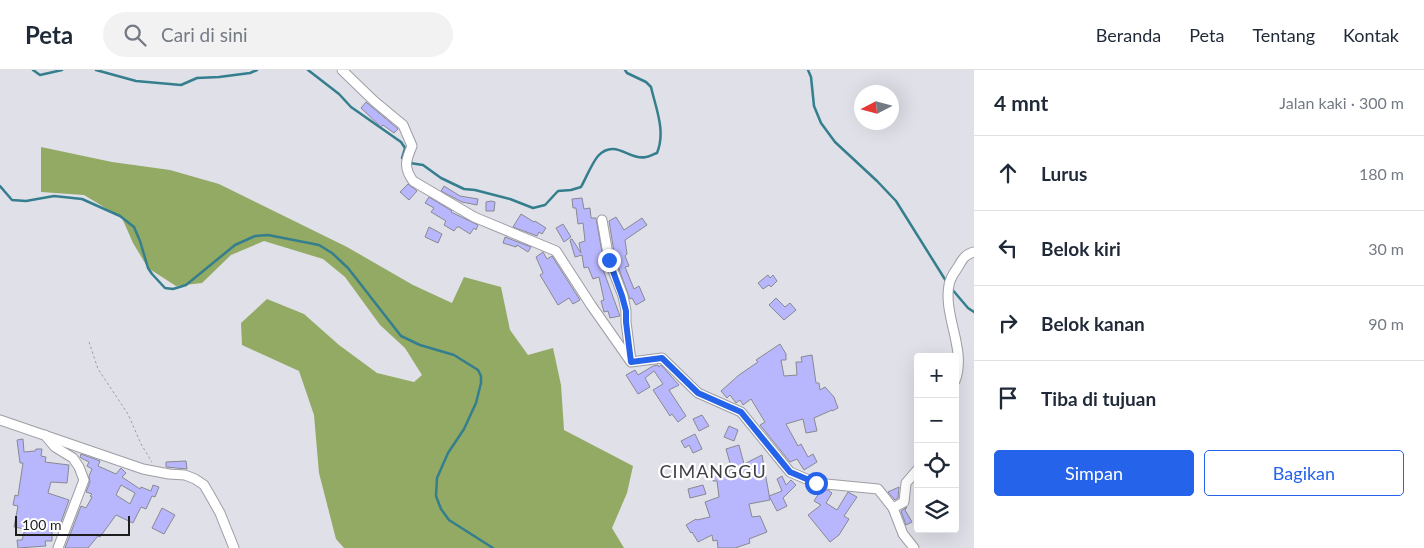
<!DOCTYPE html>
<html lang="id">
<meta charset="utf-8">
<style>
body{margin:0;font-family:Lato,sans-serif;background:#f2f2f3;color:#1f2937}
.controls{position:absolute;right:15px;bottom:15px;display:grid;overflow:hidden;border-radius:5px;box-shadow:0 5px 20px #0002}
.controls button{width:45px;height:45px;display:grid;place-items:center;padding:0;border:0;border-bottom:1px solid #e0e1e3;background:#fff;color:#1f2937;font:25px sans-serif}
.compass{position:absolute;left:854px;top:15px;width:45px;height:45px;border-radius:50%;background:#fff;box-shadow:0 5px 20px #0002;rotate:264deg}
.scale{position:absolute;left:15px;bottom:12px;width:115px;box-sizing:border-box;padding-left:5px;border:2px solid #1d1d20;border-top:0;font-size:14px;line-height:18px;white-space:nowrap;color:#1d1d20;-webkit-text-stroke:4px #fff;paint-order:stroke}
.stop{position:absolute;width:15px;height:15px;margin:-11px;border:4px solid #2563eb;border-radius:50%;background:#fff}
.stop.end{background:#2563eb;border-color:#fff;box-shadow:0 1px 5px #0008}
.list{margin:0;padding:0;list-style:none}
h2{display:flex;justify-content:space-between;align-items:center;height:65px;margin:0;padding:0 20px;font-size:21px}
h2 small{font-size:16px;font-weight:400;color:#747a83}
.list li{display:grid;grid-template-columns:32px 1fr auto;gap:15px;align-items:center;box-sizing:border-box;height:75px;padding:0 20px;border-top:1px solid #e0e1e3}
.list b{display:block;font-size:19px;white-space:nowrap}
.list em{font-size:16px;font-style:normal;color:#747a83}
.actions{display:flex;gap:10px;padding:15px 20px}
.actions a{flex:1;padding:11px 0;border:1px solid #2563eb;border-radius:5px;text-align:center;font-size:18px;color:#2563eb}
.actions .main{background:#2563eb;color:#fff}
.icon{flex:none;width:28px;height:28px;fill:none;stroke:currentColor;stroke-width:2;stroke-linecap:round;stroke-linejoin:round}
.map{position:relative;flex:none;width:974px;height:478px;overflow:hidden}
header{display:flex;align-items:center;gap:30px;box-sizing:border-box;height:70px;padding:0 25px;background:#fff;border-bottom:1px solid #e0e1e3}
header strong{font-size:24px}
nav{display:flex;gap:28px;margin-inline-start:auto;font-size:18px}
.search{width:350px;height:45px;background:#f2f2f3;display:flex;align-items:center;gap:12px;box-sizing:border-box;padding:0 18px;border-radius:28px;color:#747a83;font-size:19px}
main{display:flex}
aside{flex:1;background:#fff}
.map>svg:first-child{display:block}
.forest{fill:#93aa64}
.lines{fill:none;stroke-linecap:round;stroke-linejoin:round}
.stream{stroke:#357e8d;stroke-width:2.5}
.building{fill:#b8b6fc;stroke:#898991;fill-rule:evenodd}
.street-casing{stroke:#9d9da5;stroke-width:11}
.path{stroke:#9fa0a6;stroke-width:1;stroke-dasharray:2.5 2.5;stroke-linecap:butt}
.street{stroke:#fff;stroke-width:9}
.route{stroke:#2563eb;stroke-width:6}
.labels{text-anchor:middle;stroke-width:4.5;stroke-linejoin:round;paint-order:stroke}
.quarter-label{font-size:18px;letter-spacing:1px;fill:#3f3f46;stroke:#fff}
</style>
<header>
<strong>Peta</strong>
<div class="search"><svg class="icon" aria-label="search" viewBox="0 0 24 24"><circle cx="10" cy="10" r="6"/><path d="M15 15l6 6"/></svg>Cari di sini</div>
<nav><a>Beranda</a><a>Peta</a><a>Tentang</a><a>Kontak</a></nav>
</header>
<main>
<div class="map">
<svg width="974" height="478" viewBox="0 0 974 478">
<rect width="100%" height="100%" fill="#dfe0e8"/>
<polygon class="forest" points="41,77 112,92 170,100 219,114 347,177 413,215 452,233 464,207 501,217 510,260 528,285 553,278 561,315 564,360 633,396 627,423 612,458 624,478 344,478 336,469 319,403 314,345 299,301 242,275 241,253 267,229 304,244 339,275 377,303 414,312 422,305 405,278 380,255 345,207 323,189 264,171 231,185 202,213 176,216 148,198 133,173 122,148 84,125 41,122"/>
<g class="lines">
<g class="stream">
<polyline points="33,0 40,5 62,0"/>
<polyline points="96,0 136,11 181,15 197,8 219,7 250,3 257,0"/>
<polyline points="308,0 339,24 351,37 401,72 405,78 402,88 405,90"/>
<polyline points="808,0 811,7 814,36 821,53 835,72 877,111 896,131 946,211"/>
<path d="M410,93l13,2 18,13 23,11 11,1 35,9 23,9 12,-3 13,-14 13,-1 10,-3c5,-9 11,-24 17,-31 17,-18 32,5 48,1 3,0 7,-3 11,-4 9,-22 -1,-44 -6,-66l-5,-5 -19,-9 -2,-3"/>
<polyline points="0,116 12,130 26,131 54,126 82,129 120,146 134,157 140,171 148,198 152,204 165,218 173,219 186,215 235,175 255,166 268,165 319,175 332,183 348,198 401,266 420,275 454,285 478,300 481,306 481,313 476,333 464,359 448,383 437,408 436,426 441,439 449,450 493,478"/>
<polyline points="951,218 968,238 974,242"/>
</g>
</g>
<g class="building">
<polygon points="366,32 398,59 394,63 383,55 381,57 361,38"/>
<polygon points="408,114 417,121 409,130 400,122"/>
<polygon points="444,116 460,126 478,129 477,135 462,132 441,121"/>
<polygon points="429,127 452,141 451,142 478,155 476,160 474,158 470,164 459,157 457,157 454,161 444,155 446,151 431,142 434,138 425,133"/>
<polygon points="582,128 584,139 590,138 591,148 596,148 604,194 601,194 620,246 610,248 608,241 604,242 601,231 604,230 599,207 593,209 588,197 584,198 582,185 575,187 570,170 572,169 581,183 579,173 585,171 583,153 578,154 576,138 573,138 572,129"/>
<polygon points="491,131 495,132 494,141 486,141 486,132"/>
<polygon points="521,144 534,152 535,151 546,158 542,164 539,162 537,166 513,157"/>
<polygon points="616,147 624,160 642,148 647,155 625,170 627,184 625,186 629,196 625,197 634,219 639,216 645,230 636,235 632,228 630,229 615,188 609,151"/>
<polygon points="563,154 571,167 564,172 556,158"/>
<polygon points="429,157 442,164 438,173 425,167"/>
<polygon points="505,167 531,177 528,182 517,175 516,177 503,173"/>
<polygon points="543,182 547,189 552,186 580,230 573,234 569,228 558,235 540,205 543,203 536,187"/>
<polygon points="768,205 770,208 773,205 777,211 771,217 769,215 763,219 758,213"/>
<polygon points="776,228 785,237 790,233 796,240 784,250 769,235"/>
<polygon points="780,274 786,284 786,290 781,290 784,306 797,305 796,292 802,292 801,287 812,285 816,313 819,313 820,320 825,317 834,327 838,338 832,341 832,340 814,348 817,361 806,363 803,349 786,354 798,376 801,374 808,387 813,384 817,392 804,400 797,389 790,392 760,355 765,352 751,329 743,335 740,330 736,333 730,325 727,328 721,321 739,305 758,292 756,290"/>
<polygon points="658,295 659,297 661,295 679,315 669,320 686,346 678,352 672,344 670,346 653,320 663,314 654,301 645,308 650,317 638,324 626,305 635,300 638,305 653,296"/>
<polygon points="702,345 709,356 699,361 693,349"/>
<polygon points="729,356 738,360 734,371 724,367"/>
<polygon points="695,364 702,379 693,383 689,375 685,378 681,371"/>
<polygon points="23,369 24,382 35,381 36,379 42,379 41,386 46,387 45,392 69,395 67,413 51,412 48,423 69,430 60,455 59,454 58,456 52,454 52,471 45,471 46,476 18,478 17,470 22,470 25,459 14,457 18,436 13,435 15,425 18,426 23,393 20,393 17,370"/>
<polygon points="739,375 744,394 762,385 770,430 749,434 752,447 760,446 767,462 749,469 750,473 735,478 718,478 717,470 713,471 712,465 698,472 692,462 691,463 686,455 696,449 697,450 710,447 705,432 719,427 717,411 713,411 712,402 732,400 726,379"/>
<path d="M81,384l19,7 -2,5 18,8 5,-6 5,5 -4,4 18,12 1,-2 10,4 2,-6 6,2 -4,10 -3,-1 -6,13 -5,-2 -8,16 -17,-8 -16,22 -2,-1 -10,12h-23l16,-42 5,2 6,-11 -2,-1 2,-2 -6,-2 4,-10 -1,-6 3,-7 -5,-3 2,-4 -8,-4 -1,-1zM121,415l14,8 -5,11 -14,-9z"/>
<polygon points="186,391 187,399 166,397 166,392"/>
<polygon points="782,406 786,415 791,410 796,415 783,428 787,436 777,441 769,426 782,421 777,409"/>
<polygon points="703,415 706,424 690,428 688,419"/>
<polygon points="899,417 898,428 895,430 888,422"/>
<polygon points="821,420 828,420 832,423 826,433 837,440 848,422 857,427 844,446 849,449 839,465 830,472 808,445 821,435 814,431"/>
<polygon points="907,437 905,440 912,452 906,455 901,441"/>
<polygon points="162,438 175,445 164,464 152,458"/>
</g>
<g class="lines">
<g class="street-casing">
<g id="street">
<path d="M342,0l32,31 29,24 9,21c-6,14 -9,21 1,35l61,36 82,34 35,54 40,57 31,-4 36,35 43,19 49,60 26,11 62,6 15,19 10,26 11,14"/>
<polyline points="602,150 609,190 623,226 626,241 626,252 631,291"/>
<path d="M955,311c12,-31 -12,-65 -6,-96 1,-7 5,-12 9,-18 4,-7 7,-13 16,-15"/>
<polyline points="0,350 143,399 169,404 185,405 195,409 204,415 211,427 220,443 234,478"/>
<polyline points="45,365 55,377 73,388 79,397 84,410 58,478"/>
<polyline points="893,438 904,432 906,413 918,399"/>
</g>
</g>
<polyline class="path" points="89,272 98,299 128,344 141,374 152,392"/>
<use href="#street" class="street"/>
</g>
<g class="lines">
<polyline class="route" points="609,190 622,226 626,241 626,252 631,292 662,288 698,323 741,342 790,402 816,413"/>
</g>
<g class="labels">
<g class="quarter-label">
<text x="713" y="408">CIMANGGU</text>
</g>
</g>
</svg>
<div class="controls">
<button>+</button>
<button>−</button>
<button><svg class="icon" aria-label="locate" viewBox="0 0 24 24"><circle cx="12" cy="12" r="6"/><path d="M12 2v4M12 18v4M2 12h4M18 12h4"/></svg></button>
<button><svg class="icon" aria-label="layers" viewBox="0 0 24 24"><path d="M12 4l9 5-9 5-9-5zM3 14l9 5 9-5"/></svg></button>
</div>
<svg class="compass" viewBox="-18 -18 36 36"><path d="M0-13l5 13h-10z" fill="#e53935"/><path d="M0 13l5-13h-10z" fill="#747a83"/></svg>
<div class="scale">100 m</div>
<div class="stop" style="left:816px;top:413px"></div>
<div class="stop end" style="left:609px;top:190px"></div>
</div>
<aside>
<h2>4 mnt<small>Jalan kaki · 300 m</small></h2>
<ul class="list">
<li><svg class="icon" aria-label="ahead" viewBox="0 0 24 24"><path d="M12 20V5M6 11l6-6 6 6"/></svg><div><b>Lurus</b></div><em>180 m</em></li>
<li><svg class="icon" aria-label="left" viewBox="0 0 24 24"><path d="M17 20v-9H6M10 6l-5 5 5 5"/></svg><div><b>Belok kiri</b></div><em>30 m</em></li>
<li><svg class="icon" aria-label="right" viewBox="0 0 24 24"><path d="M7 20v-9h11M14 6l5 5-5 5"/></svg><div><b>Belok kanan</b></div><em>90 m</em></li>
<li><svg class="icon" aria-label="arrive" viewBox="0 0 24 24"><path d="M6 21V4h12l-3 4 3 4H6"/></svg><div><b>Tiba di tujuan</b></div></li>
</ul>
<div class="actions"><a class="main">Simpan</a><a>Bagikan</a></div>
</aside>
</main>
